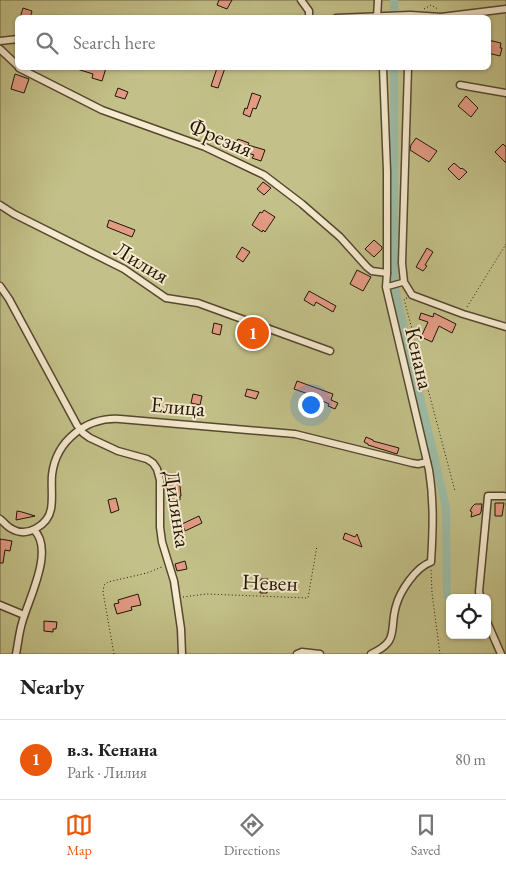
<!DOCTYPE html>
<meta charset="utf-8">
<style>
body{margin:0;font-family:"EB Garamond",serif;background:#f6f6f6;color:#222}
.controls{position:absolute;right:15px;bottom:15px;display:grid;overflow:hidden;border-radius:8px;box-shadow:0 1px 4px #0004}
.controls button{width:45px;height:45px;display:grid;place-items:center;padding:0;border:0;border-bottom:1px solid #e0e0e0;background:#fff;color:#222;font:25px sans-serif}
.you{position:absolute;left:310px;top:404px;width:18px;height:18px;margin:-12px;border:4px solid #fff;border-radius:50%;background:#1a73e8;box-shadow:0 0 0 8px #1a73e833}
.badge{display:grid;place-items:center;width:32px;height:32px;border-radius:50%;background:#ea580c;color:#fff;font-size:16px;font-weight:700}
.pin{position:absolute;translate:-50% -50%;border:2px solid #fff;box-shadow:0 1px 5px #0006}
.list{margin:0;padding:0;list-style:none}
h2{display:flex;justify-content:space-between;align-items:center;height:65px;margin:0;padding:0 20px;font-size:21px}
h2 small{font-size:16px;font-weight:400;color:#767676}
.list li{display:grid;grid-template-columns:32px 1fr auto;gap:15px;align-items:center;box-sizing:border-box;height:80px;padding:0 20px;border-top:1px solid #e0e0e0}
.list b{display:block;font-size:19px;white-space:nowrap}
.list p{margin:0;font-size:16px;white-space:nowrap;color:#767676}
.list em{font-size:16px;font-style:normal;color:#767676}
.icon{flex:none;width:28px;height:28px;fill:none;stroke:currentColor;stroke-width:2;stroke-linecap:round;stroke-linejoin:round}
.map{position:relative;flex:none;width:506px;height:654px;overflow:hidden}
.search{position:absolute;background:#fff;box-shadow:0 1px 4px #0004;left:15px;right:15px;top:15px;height:55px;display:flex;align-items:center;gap:12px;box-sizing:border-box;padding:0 18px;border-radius:8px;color:#767676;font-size:19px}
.sheet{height:145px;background:#fff}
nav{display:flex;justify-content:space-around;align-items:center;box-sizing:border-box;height:70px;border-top:1px solid #e0e0e0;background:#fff;font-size:14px;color:#767676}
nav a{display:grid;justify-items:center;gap:2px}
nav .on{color:#ea580c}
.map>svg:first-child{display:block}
.green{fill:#c3c189;stroke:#726b48;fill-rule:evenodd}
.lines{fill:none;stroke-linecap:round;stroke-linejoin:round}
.canal{stroke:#9dbea9;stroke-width:8}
.building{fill:#e39b84;stroke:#201507}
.pedestrian-casing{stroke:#554833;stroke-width:8}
.minor-casing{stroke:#554833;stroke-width:9}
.path{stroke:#201507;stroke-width:1;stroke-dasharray:1 2.5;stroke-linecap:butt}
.pedestrian{stroke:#f7ecd0;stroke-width:5}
.minor{stroke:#f7ecd0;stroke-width:6}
.labels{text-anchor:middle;stroke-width:4;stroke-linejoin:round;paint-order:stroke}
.street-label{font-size:22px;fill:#201507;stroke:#f7ecd0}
</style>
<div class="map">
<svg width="506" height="654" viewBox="0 0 506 654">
<rect width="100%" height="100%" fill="#f3e1b7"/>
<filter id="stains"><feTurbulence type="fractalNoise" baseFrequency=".004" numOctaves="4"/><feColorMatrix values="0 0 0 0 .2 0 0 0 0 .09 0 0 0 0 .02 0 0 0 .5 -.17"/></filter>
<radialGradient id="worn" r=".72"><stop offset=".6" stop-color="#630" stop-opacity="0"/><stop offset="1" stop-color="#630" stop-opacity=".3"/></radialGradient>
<path class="green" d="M0,0h506v654h-506zM18,18h470v50h-470zM450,598h37v37h-37z"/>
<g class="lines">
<g class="canal">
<polyline points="394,0 394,18"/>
<polyline points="394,68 394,277 397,299 446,507 447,596"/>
</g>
</g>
<g class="building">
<polygon points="219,0 232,0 227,9 217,5"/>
<polygon points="23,8 32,11 30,18 20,18"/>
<polygon points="488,40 501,43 500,48 502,48 500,56 488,53"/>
<polygon points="77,68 106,68 102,81 92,78 93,74 77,69"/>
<polygon points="217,68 225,68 218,88 211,86"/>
<polygon points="15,74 29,79 24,93 11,89"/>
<polygon points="118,88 128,92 125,99 115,96"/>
<polygon points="252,93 261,96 256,109 253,108 250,117 243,114 245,108 247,109"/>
<polygon points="466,96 478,108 471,117 458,106"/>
<polygon points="223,137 234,142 235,140 237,141 238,139 249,143 248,145 265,150 261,161 252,158 254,155 227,146 226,148 220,146"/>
<polygon points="416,138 437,151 429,162 410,150 411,145"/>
<polygon points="503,144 506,147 506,163 495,152"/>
<polygon points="454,163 461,169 462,168 467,172 459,180 448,169"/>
<polygon points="263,182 271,188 264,195 257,189"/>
<polygon points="264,210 275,217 265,232 263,230 262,232 252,225 260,212 262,213"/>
<polygon points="109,220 135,230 132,237 107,227"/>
<polygon points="374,240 382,247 382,249 374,257 365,249"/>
<polygon points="242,247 250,252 243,262 236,257"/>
<polygon points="427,248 433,252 425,265 427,266 423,271 416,267"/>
<polygon points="357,270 371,277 363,291 350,284"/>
<polygon points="309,291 336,306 333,312 316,302 314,306 304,300"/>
<polygon points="421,313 433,317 434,313 456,324 452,333 439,326 432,342 421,337 428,322 419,319"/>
<polygon points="214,323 222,325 220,335 212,333"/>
<polygon points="297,381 333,394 331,400 338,403 335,409 328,406 329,404 314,397 314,396 294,389"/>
<polygon points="247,389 259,392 256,399 245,396"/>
<polygon points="193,394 202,396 200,405 191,403"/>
<polygon points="366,437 373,440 373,441 399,448 397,454 368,445 368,444 364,442"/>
<polygon points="179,477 181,496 180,496 180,500 171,500 170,497 169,497 168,478"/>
<polygon points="116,498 119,510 111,513 108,500"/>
<polygon points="495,503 504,503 502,516 495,516"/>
<polygon points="475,504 482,504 481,512 480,514 471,517 472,512 470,511 472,507"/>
<polygon points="17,511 22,512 35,516 16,520"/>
<polygon points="199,516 202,523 185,531 182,524"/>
<polygon points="345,533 355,537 357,534 362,547 343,539"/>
<polygon points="0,539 12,541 10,551 5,550 3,563 0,563"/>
<polygon points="185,561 187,569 177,571 175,564"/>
<polygon points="261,579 268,579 267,593 260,593"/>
<polygon points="138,594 141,605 131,607 132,610 117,614 114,604 119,603 118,600"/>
<polygon points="44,621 57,622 56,629 53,629 53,632 44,631"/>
</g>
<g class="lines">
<g class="pedestrian-casing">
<polyline id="pedestrian" points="386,287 404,282"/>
</g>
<g class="minor-casing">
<g id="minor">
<polyline points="301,0 309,11 309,18"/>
<polyline points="336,18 410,15 441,17 506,9"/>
<polyline points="377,18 378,0"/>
<polyline points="0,41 18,39"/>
<polyline points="0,49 18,66"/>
<polyline points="19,68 102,110 205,147 264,175 302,204 340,237 367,267 372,271 387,273"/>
<polyline points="408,68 402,263 404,282 412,295 463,314 506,327"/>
<polyline points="460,85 506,93"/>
<polyline points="0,205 14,214 124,269 166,298 198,303 330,351"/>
<polyline points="0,286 9,299 77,425 83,433 90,438 118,451 147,459 153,463 157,469 160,480 160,527 162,542 174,581 181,629 182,654"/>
<path d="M0,519c4,3 7,8 12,10 15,9 36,-4 39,-20 2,-11 0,-23 1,-34 4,-35 35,-58 68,-56l175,15 117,29 6,1 9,-2"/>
<polyline points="481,598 479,592 488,496 504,496"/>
<polyline points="0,605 24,615"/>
<polyline points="487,622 501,654"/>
<path d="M16,654c2,-10 3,-21 6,-31 6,-23 33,-73 12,-93"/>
<polyline points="297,654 302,652 320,654"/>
<path d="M371,654c29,-13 18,-24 25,-48 4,-15 20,-39 35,-44 2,-32 3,-61 -2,-92l-43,-183 1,-14v-102l-4,-103"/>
</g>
</g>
<g class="path">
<polyline points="424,9 431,5 438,9"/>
<polyline points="407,298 404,299 455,491"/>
<polyline points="467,307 506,244"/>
<polyline points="431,570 432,593 440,654"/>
<polyline points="183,597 206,594 308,598 317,546"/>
<polyline points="114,654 103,592 104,585 108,582 147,573 162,567"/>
</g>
<use href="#pedestrian" class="pedestrian"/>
<use href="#minor" class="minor"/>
</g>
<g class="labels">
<g class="street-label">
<text transform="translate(221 137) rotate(23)" y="8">Фрезия</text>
<text transform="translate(142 262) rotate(31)" y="8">Лилия</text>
<text transform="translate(420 358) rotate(77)" y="8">Кенана</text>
<text transform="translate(178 406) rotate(5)" y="8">Елица</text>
<text transform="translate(178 509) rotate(81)" y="8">Дилянка</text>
<text transform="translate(270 582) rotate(2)" y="8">Невен</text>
</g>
</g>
<rect width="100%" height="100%" filter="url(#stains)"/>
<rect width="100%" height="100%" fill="url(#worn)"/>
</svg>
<div class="controls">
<button><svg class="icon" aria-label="locate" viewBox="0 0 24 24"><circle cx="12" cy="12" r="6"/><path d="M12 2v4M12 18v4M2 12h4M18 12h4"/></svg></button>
</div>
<div class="you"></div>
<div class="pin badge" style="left:253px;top:333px">1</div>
<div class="search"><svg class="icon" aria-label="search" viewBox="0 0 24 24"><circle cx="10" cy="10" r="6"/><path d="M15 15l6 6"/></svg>Search here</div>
</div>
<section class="sheet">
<h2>Nearby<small></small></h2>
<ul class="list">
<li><span class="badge">1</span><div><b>в.з. Кенана</b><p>Park · Лилия</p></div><em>80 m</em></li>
</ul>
</section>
<nav>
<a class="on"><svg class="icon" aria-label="map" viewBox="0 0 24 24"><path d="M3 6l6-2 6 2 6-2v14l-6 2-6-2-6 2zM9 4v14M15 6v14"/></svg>Map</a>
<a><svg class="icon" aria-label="directions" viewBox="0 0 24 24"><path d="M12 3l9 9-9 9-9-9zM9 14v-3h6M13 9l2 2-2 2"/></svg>Directions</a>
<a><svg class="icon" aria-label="saved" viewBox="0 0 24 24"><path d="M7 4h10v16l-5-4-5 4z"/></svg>Saved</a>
</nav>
